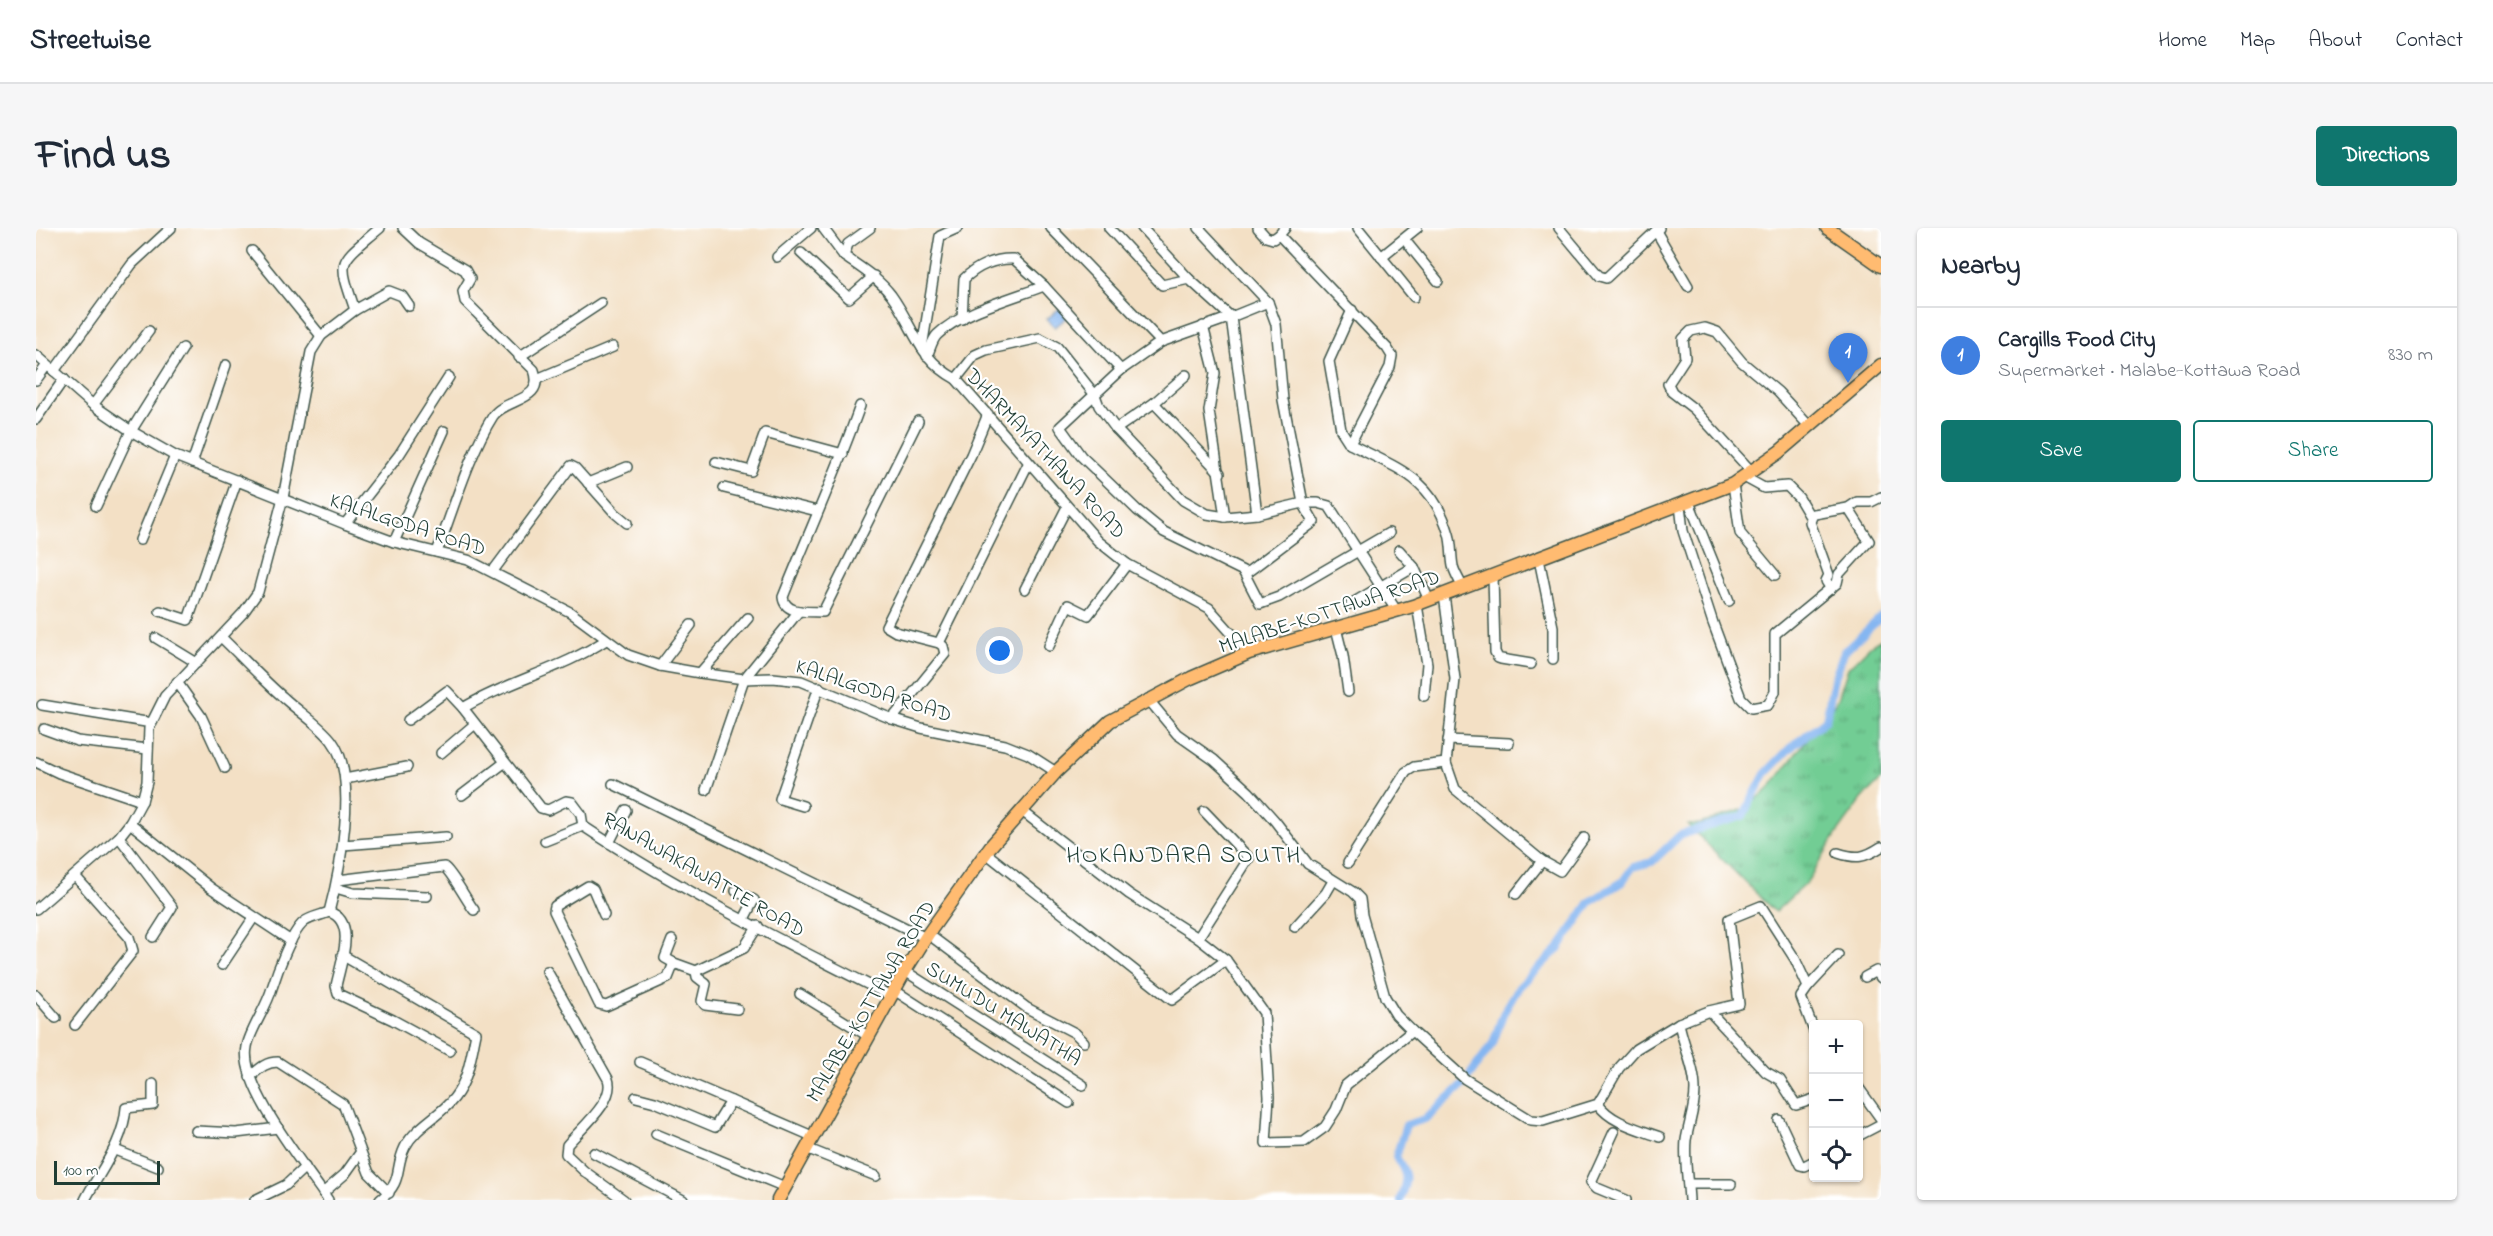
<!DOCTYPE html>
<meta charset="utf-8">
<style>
body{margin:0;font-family:"Indie Flower",sans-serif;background:#f6f6f7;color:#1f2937}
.controls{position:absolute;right:18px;bottom:18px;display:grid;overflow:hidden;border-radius:6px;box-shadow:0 2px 4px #0004}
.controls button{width:54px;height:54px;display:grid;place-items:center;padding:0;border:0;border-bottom:2px solid #e0e1e3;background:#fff;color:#1f2937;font:30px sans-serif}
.scale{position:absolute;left:18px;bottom:15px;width:106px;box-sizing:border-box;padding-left:6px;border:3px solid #1f3d34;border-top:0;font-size:16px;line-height:21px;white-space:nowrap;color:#1f3d34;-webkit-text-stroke:4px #fff;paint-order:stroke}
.you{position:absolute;left:964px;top:423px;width:21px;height:21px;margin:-15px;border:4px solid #fff;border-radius:50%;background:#1a73e8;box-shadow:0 0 0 9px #1a73e833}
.badge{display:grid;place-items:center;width:39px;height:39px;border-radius:50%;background:#0f766e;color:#fff;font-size:20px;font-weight:700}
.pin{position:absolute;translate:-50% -50px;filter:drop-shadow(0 2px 3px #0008)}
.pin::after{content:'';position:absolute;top:32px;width:21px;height:18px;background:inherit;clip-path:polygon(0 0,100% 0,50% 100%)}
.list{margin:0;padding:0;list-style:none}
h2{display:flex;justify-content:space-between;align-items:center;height:78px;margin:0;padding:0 24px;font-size:26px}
h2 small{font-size:20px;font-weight:400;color:#747a83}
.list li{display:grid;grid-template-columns:39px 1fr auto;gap:18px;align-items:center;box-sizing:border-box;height:96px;padding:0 24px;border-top:2px solid #e0e1e3}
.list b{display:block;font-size:22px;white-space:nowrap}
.list p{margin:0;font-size:20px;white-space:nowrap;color:#747a83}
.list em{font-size:20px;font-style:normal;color:#747a83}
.actions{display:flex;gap:12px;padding:18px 24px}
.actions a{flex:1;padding:14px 0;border:2px solid #0f766e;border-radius:6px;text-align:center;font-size:21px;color:#0f766e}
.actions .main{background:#0f766e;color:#fff}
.icon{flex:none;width:33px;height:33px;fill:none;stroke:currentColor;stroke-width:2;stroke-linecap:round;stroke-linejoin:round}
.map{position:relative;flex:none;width:1845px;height:972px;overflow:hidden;border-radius:6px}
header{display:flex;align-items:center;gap:36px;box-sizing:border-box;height:84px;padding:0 30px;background:#fff;border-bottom:2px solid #e0e1e3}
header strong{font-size:28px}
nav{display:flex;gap:33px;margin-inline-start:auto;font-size:21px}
.intro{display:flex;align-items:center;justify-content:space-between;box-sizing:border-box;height:144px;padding:0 36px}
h1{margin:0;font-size:42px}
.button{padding:15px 27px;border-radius:6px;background:#0f766e;color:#fff;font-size:21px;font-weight:700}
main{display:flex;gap:36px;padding:0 36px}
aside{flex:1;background:#fff;border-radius:6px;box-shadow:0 2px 4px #0004}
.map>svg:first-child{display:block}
.grass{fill:url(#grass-tufts);stroke:#488564;stroke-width:1.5}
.water{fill:#85b6f1;stroke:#527a92;stroke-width:1.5}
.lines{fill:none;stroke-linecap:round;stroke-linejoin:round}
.canal{stroke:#85b6f1;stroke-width:8}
.minor-casing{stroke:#3f554a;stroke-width:12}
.major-casing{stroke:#3f554a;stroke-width:15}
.minor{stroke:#fff;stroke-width:9}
.major{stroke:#ffbb71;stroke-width:12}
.labels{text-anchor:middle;stroke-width:4.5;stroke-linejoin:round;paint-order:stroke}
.street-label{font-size:21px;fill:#1f3d34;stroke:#fff}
.quarter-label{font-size:24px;letter-spacing:1.5px;fill:#1f3d34;stroke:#fff}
</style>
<header>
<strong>Streetwise</strong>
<nav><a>Home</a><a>Map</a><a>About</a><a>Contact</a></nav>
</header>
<div class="intro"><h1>Find us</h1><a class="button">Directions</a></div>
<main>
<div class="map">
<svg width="1845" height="972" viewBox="0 0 1845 972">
<defs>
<pattern id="grass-tufts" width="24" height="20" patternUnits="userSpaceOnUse" patternTransform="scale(1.5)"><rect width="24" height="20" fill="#72cd94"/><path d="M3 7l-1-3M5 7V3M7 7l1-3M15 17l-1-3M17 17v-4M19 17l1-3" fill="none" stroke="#5da87a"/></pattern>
</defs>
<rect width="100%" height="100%" fill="#fff"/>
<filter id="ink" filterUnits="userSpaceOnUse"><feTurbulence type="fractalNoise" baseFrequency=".0167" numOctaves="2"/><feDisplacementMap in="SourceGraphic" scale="12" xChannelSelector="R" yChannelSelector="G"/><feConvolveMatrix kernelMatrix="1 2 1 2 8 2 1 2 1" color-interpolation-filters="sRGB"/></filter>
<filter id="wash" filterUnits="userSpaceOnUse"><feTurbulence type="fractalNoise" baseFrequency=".008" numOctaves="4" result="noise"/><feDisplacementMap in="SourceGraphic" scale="24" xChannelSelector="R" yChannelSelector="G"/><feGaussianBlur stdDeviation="1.35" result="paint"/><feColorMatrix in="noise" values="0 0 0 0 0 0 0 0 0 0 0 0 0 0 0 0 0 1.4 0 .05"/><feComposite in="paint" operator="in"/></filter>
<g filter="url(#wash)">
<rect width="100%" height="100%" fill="#f3e0c5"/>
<polygon class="grass" points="1845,411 1845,552 1826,571 1800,607 1771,654 1739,684 1652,597 1664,596 1708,581 1733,561 1802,471 1812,440 1834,418"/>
<polygon class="water" points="1025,79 1033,88 1019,99 1011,91"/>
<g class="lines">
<g class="canal">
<polyline points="1433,848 1457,815 1467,786 1483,759 1522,721 1554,674 1586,654 1597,639 1616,634 1644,607 1707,588 1729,546 1754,520 1790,492 1797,455 1808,424 1845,389"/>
<path d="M1364,972c7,-21 9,-24 -4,-43l10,-32 19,-6 38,-34"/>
</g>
</g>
</g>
<g filter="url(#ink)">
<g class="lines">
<g class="minor-casing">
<g id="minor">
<path d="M367,0l16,15 46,27 5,9 -7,12 2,10 69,69c12,32 -29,28 -41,46 -23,36 -40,94 -56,136"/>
<polyline points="787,0 808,28"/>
<path d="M834,0l-22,16 -4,12c17,12 34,22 47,39 24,33 26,63 65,84l142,162 29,23 82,44 40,45"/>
<polyline points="1015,0 1125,114"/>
<polyline points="1073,0 1126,57 1153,51"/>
<polyline points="1106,0 1153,51 1195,89"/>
<polyline points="1163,0 1232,74 1240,96 1247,172 1267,275 1278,294 1209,346"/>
<polyline points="1222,0 1230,9 1237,11 1243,7"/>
<path d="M1249,0l-6,7 108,113 5,8 -2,11 -40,77c48,25 82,33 99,90 3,10 2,22 4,32 2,8 7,15 10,22"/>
<polyline points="1322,0 1378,69"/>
<polyline points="1523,0 1563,48 1570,50 1623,0"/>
<polyline points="1620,3 1652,58"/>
<polyline points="1368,11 1402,53"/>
<polyline points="216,23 285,108"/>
<polyline points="765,25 813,70 838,48"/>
<polyline points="741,29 775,0"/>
<polyline points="1345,29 1381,0"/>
<path d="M319,82c-18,-53 -17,-46 25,-82"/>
<path d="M926,91l2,-40c13,-13 31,-21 50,-20l30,27 77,84 40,-28 70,-25"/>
<polyline points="1167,98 1179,145 1173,183 1189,289"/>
<polyline points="886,120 904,8 922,0"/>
<polyline points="0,127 57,177 95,203 139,228 309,296 358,314 432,332 534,384 592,427 624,438 664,445 708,451 737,450 765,453 856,491 885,500 969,517 992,526 1020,544"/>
<path d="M891,128c3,-6 5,-16 10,-21 23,-23 76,-37 107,-49"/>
<polyline points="483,129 565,75"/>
<polyline points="1085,142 1024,199 1045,228 1101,282 1128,304 1207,343 1224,376 1243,369 1353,305"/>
<polyline points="18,143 96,36 135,0"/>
<polyline points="501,151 577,119"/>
<polyline points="920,151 939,127 950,122 1004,110 1021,119 1059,167 1063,178 1080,201 1147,272 1171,286 1189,289 1221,286 1267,275 1282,275 1293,278 1360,382"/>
<polyline points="0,152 11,137"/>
<polyline points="1118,175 1184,245"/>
<polyline points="57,177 113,103"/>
<path d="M824,178c-23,65 -52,128 -77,191 2,18 26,14 40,15l95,-191"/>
<polyline points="0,191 28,151"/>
<polyline points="1080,201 1118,175 1150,147"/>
<polyline points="1314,216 1305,202 1293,133 1316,82"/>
<polyline points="680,234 715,243 729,205 807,226"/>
<polyline points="156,235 190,137"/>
<polyline points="1716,244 1658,181 1636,164 1632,156 1649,130 1647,111 1655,103 1669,100 1681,104 1706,134 1742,164 1774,199"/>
<polyline points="1708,249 1728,260 1751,258 1763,270 1773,287 1812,280 1821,274 1835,274 1845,269"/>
<polyline points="552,255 591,239"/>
<polyline points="1697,256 1704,305 1739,347"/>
<polyline points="688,260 781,283"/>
<polyline points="1653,274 1693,373"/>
<polyline points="1644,277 1647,303 1677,395 1705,470 1715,480 1732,477 1739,464 1739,406 1801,355 1803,346 1833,313 1812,280"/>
<polyline points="60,278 95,203 147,120"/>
<polyline points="1221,286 1195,89 1232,74"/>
<polyline points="1777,286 1774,294 1793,347 1790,353 1795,361"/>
<polyline points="309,296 363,227 413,149"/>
<polyline points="104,312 139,228"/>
<polyline points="358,314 408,203"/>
<polyline points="1363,322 1378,339 1393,372"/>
<polyline points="1503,331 1517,399 1517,431"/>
<polyline points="457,343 535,238 539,240 579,285 591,295"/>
<polyline points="1457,348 1459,424 1462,430 1465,431 1495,436"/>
<polyline points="989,361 1031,279"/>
<polyline points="1408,367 1419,451 1410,535 1419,561 1506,633 1524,643 1548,610"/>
<polyline points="1315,376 1378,339"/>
<polyline points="1381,377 1391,436 1388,468"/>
<polyline points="124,383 152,392 201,252"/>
<polyline points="1300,400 1307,428 1312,464"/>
<path d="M185,409c21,20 41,42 63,61 14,13 37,28 48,43 27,36 8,130 -3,171 -7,3 -19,5 -25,10 -13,11 -27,50 -32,66 -5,19 -23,44 -25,59 -8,39 59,120 81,153"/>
<polyline points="120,410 161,435"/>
<path d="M570,412c-44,29 -98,41 -143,68l78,100 7,2 18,-9 6,1 9,12 2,12c98,65 203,117 308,170"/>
<polyline points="903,415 992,236"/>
<polyline points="1013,418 1032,377 1052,387 1091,336"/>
<polyline points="624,438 655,397"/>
<polyline points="664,445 712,390"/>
<polyline points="141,454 165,488 189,540"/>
<polyline points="1112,471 1141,506 1178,532 1213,564 1239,593 1272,636 1317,664 1324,671 1326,687 1349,769 1360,787 1376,803"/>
<polyline points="6,477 116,495"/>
<polyline points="856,491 909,426 907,418 903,415 860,404 850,398 935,227 952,186"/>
<polyline points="372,492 411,463 427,480"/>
<polyline points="8,501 41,513 112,521"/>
<polyline points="1412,512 1473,515"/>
<polyline points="405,525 439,496"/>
<polyline points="0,534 23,545 106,573"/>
<polyline points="309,551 371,539"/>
<polyline points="577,556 890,710"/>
<polyline points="670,562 708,451 763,383"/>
<polyline points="426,567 468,535"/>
<polyline points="767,578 744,571 783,459"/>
<polyline points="986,583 1093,666 1162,710 1213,630 1168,583"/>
<polyline points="94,595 175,660 255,713"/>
<polyline points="83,609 136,679 117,709"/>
<polyline points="509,613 547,598"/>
<polyline points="573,615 590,582"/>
<polyline points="307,617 410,609"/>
<polyline points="950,625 1136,772 1190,732 1228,785 1233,869 1230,915 1268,914 1289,899 1300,882 1310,857 1376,803 1429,851 1495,892 1507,893 1562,876 1583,840 1600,821 1643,795"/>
<path d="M1802,625c19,6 26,5 43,-6"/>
<polyline points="1312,635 1370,544 1378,539 1410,535"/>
<path d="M302,652l106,-13c7,4 23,34 30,43"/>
<polyline points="300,660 317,665 391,668"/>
<polyline points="700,663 718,672 708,691"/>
<polyline points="1480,666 1506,633"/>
<polyline points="0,681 83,609 94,595 106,573 111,554 113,500 129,468 207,385 222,364 247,270 275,124 285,108 319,82 353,63 366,68 373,78"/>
<path d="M293,684c29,9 11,53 7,74l2,8 55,26 57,31"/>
<polyline points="568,687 557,661 552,658 519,678 518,683 563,776 570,778 632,750 638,735 660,743 708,720 722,698"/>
<polyline points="1259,699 1290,665 1297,653"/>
<polyline points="892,706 991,780 1039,805 1048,814"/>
<polyline points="1162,710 1190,732"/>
<polyline points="636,712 629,730 638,735"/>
<path d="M306,727l134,78c-5,22 -7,46 -22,65 -14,18 -38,28 -49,49 -11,22 -1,34 -25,53"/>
<polyline points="186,737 218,689"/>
<path d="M511,743l61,108c8,22 -28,50 -41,66l-1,9 18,17 40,29"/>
<polyline points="660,743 661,749 670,756 666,773 669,777 701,781"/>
<polyline points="869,743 1047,857"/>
<polyline points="1829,749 1840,743 1845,750"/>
<polyline points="1772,759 1802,727"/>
<polyline points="858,762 1033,875"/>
<polyline points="764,766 832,808"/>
<polyline points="0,767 20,790"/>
<polyline points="1673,783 1730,844 1744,852 1760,877 1778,871"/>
<polyline points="39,797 97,723 93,709 39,648"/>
<polyline points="604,834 695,873"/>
<path d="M214,849c9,-8 15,-15 28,-15l65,42 26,69 20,20"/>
<polyline points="1822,859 1845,891"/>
<polyline points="600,869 619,874 679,899 695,873 776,908"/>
<path d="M1562,876c13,19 41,25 62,33"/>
<polyline points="1743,892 1764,937 1768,938 1778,933"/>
<polyline points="160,903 200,905 242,900"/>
<polyline points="1578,904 1555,954 1561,960 1590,972"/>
<polyline points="620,906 749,959"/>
<polyline points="1822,908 1845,896"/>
<polyline points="770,920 840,948"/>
<polyline points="79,922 122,939"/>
<polyline points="558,925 647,972"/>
<polyline points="1652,956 1695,956"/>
<polyline points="287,965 309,946 324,925"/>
<path d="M49,972c16,-31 38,-56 41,-92l27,-3v-21"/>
<polyline points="219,972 250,957 269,939"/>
<path d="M1653,972c-1,-19 -5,-41 -3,-60 3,-17 9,-33 9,-50 0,-23 -12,-45 -16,-67l30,-12 30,-7 -10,-85 32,-13 34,53 13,28 -7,10 13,34"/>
</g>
</g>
<g class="major-casing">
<g id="major">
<polyline points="1791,0 1845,38"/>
<polyline points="742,972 869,743 892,706 954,619 1020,544 1074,493 1155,450 1213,425 1377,378 1697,256 1743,224 1845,137"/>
</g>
</g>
<use href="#minor" class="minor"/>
<use href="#major" class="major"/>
</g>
</g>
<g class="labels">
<g class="street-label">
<text transform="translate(1010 225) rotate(47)" y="7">DHARMAYATHANA ROAD</text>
<text transform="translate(372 296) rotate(18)" y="7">KALALGODA ROAD</text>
<text transform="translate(1293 383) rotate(-18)" y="7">MALABE-KOTTAWA ROAD</text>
<text transform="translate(838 462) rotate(18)" y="7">KALALGODA ROAD</text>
<text transform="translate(668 646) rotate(30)" y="7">RANAWAKAWATTE ROAD</text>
<text transform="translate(834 773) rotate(-59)" y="7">MALABE-KOTTAWA ROAD</text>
<text transform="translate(968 785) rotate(32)" y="7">SUMUDU MAWATHA</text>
</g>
<g class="quarter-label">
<text x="1148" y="634">HOKANDARA SOUTH</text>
</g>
</g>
</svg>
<div class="controls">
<button>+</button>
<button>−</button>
<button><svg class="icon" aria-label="locate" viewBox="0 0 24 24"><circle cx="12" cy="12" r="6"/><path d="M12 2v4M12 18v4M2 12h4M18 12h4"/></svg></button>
</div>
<div class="scale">100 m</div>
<div class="you"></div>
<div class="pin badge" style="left:1812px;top:155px;background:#3f7fe0">1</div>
</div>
<aside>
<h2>Nearby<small></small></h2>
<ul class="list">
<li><span class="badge" style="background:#3f7fe0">1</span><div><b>Cargills Food City</b><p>Supermarket · Malabe-Kottawa Road</p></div><em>830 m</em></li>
</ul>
<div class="actions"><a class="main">Save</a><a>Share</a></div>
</aside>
</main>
